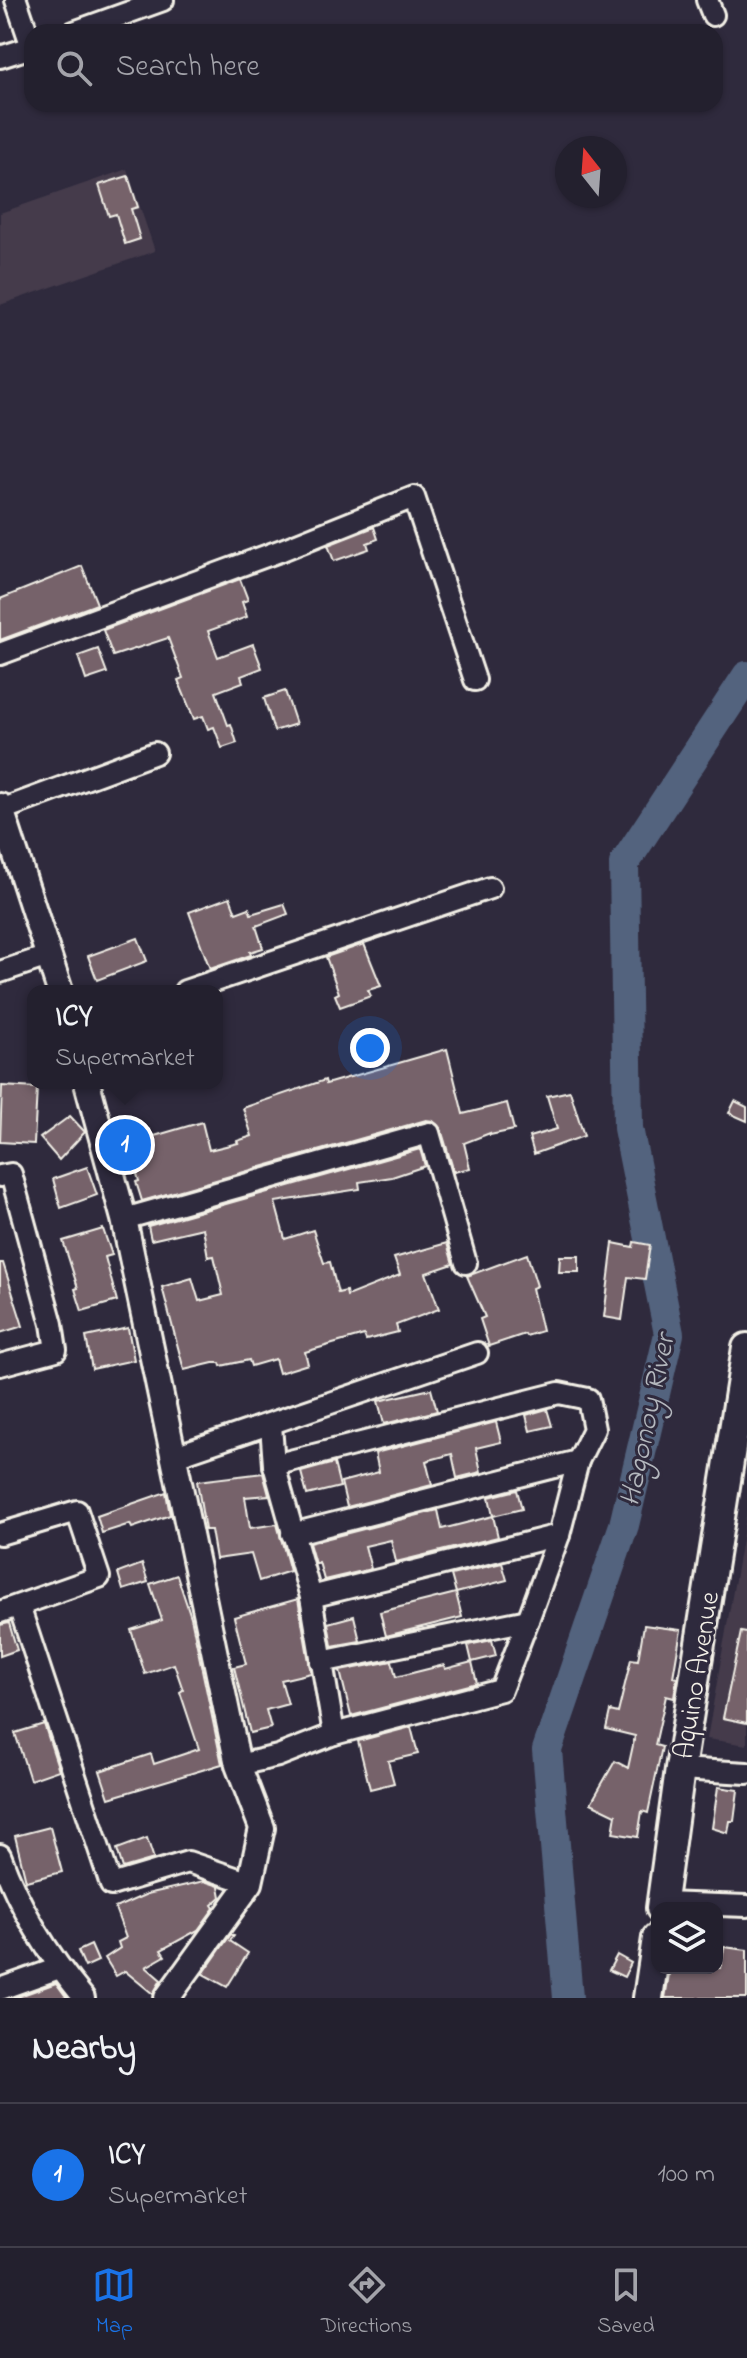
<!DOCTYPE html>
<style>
body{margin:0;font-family:"Indie Flower",sans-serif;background:#2b2836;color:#f1f3f6}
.controls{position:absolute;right:24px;bottom:24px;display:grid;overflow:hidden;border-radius:16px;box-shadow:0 2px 6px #0004}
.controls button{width:72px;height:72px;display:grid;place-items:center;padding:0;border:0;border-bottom:2px solid #403e4a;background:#23202e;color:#f1f3f6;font:40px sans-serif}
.compass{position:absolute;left:555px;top:136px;width:72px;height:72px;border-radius:50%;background:#23202e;box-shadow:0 2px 6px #0004;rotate:343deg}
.you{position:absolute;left:370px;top:1048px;width:28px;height:28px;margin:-20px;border:6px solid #fff;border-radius:50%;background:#1a73e8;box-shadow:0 0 0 12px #1a73e833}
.badge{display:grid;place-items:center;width:52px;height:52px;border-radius:50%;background:#1a73e8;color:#fff;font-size:26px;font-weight:700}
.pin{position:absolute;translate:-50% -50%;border:4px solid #fff;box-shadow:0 2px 8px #0006}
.popup{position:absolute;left:27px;top:985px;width:196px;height:104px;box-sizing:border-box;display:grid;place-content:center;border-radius:16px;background:#23202e;filter:drop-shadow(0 2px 6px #0005);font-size:26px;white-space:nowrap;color:#a3a3aa}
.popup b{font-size:30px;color:#f1f3f6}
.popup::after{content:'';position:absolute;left:50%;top:100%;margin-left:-16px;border:16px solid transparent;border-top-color:#23202e}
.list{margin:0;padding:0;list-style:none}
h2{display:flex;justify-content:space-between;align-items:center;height:104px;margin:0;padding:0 32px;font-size:34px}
h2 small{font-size:26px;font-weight:400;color:#a3a3aa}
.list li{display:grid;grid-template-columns:52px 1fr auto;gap:24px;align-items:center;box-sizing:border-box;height:144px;padding:0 32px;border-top:2px solid #403e4a}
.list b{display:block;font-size:30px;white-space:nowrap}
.list p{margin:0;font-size:26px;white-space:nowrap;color:#a3a3aa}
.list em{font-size:26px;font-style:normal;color:#a3a3aa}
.icon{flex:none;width:44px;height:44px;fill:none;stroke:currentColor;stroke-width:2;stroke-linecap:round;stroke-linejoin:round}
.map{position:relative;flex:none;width:747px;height:1998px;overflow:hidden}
.search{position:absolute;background:#23202e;box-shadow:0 2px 6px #0004;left:24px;right:24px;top:24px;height:88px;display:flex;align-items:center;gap:20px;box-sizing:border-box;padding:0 28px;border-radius:24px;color:#a3a3aa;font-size:30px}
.sheet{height:248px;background:#23202e}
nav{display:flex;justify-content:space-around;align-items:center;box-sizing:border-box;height:112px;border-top:2px solid #403e4a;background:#23202e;font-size:22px;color:#a3a3aa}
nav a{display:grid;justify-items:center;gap:4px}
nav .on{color:#1a73e8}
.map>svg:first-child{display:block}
.built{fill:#443b4b}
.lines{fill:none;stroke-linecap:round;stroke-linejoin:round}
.river{stroke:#53637e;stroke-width:30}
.building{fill:#76626b;stroke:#f4f1e8;stroke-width:2}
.minor-casing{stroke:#f4f1e8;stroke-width:26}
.tertiary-casing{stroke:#f4f1e8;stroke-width:30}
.secondary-casing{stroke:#f4f1e8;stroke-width:34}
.minor{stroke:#2f2a3d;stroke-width:20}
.tertiary{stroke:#2f2a3d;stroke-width:24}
.secondary{stroke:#2f2a3d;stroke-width:28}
.labels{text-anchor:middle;stroke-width:6;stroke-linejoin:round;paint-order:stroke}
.street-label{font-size:28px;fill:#f4f1e8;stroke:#2f2a3d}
.water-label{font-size:30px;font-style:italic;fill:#b4b8be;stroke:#2f2a3d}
</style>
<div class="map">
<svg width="747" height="1998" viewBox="0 0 747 1998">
<rect width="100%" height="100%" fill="#2f2a3d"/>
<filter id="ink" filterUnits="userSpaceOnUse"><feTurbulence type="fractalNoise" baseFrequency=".0125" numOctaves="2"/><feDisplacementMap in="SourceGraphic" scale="16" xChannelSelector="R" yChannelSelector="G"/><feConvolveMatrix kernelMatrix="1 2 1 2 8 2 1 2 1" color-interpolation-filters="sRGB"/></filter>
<g filter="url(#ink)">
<g class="built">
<polygon points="127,169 155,251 0,305 0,213"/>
<polygon points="747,1511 747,1745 707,1739"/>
</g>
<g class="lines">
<polyline class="river" points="568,1998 547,1750 624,1525 669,1334 628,1128 624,864 747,676"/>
</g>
<g class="building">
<polygon points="128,176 138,207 131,209 140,239 125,244 116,214 109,216 99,185"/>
<polygon points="374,527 378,539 367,543 369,549 334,561 328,545"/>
<polygon points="82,566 97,604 0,640 0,599"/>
<polygon points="240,579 248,600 242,602 247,617 208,631 218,657 253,644 262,668 241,676 243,682 216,692 228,725 231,724 237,743 222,748 214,727 208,729 203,716 194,719 178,680 183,678 168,638 113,656 103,630"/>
<polygon points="98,649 107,673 86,680 78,656"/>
<polygon points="285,691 296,724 274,731 264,698"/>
<polygon points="230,897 236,913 249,908 251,914 284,904 288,914 256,926 263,948 250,952 251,955 210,969 189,912"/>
<polygon points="138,938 147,961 97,980 88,956"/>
<polygon points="364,944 381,986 368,990 371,996 340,1007 335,995 339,993 326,957"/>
<polygon points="447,1049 463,1114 507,1103 514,1130 490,1135 490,1133 464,1143 470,1168 454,1172 441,1129 433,1121 426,1120 142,1201 136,1182 139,1181 126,1136 149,1130 151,1137 202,1122 209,1150 238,1143 237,1141 252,1136 243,1108 325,1080 326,1084"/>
<polygon points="2,1086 37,1088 34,1144 0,1142"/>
<polygon points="570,1091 584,1136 534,1154 529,1137 557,1129 547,1096"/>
<polygon points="735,1101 747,1107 747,1121 729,1113"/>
<polygon points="70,1116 85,1132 59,1160 40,1138"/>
<polygon points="420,1149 425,1166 392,1177 359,1182 360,1189 275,1202 285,1239 313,1230 324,1263 330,1262 338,1293 346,1291 347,1296 400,1275 394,1258 447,1243 453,1264 426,1273 439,1309 396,1325 398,1332 366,1340 364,1335 305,1352 308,1364 279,1373 275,1359 251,1366 249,1360 221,1366 220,1363 213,1363 184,1370 162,1287 192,1278 199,1301 223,1295 214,1256 208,1257 203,1228 151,1240 148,1226"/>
<polygon points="87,1167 97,1195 61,1208 53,1179"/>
<polygon points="103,1229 112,1255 105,1257 117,1301 82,1311 75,1289 78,1288 63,1241"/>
<polygon points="634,1242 650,1245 645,1279 628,1277 622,1320 604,1317 613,1243 633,1247"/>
<polygon points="527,1254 537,1286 532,1288 542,1331 526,1336 525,1334 489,1346 480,1319 485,1317 467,1276"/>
<polygon points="560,1256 579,1256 579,1272 559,1272"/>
<polygon points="0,1263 3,1263 23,1326 0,1333"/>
<polygon points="128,1328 134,1360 92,1369 86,1337"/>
<polygon points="431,1389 437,1411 384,1424 378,1401"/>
<polygon points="547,1409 552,1426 530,1431 526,1415"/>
<polygon points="496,1422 501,1442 476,1448 481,1472 457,1478 452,1454 426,1461 432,1485 347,1507 341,1482 379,1472 375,1453"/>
<polygon points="334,1463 340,1487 307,1495 301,1472"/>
<polygon points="263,1473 269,1495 245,1497 250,1528 277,1524 290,1571 259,1581 251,1554 216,1559 211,1530 205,1530 197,1481"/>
<polygon points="517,1490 522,1509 493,1516 489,1497"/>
<polygon points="166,1492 170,1515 132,1528 130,1524 102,1533 97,1516"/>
<polygon points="438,1510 442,1529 493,1516 498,1537 396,1562 391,1540 365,1546 371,1569 324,1580 319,1562 315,1564 309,1543"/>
<polygon points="502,1563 507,1580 456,1593 451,1575"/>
<polygon points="142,1564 148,1582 123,1590 118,1573"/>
<polygon points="177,1575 191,1617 222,1764 109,1798 100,1771 151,1754 154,1764 199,1749 180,1692 183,1690 174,1664 145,1674 131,1630 162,1620 150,1584"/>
<polygon points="456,1593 462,1617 386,1636 380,1612"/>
<polygon points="298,1599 311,1673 281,1680 288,1704 266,1710 271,1728 250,1733 234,1667 246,1664 234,1617"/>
<polygon points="354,1616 360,1641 332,1646 328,1623"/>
<polygon points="9,1623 17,1650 0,1656 0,1625"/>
<polygon points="644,1625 681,1630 673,1677 677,1678 674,1698 666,1696 655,1745 662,1747 648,1813 642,1811 638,1837 613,1833 616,1815 591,1803 615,1761 628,1768 635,1736 606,1729 610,1711 618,1713 631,1659 638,1660"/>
<polygon points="741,1632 747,1633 747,1723 723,1718"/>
<polygon points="492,1640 496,1656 472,1662 468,1645"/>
<polygon points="392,1661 396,1677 444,1665 445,1669 472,1662 477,1683 351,1716 340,1671"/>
<polygon points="44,1724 59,1770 30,1780 15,1733"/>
<polygon points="411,1727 418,1754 388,1761 394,1783 370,1789 358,1741"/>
<polygon points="718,1787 738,1790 734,1821 730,1821 728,1833 712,1828"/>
<polygon points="50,1827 62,1872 26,1881 15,1836"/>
<polygon points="147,1838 154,1859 123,1868 117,1849"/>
<polygon points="204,1881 219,1886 221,1897 212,1905 214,1908 198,1930 161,1950 165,1956 146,1967 161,1980 153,1994 125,1971 116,1976 105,1958 120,1948 118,1942 126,1938 115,1908 147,1894"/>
<polygon points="231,1934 234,1936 230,1941 248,1953 227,1987 203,1974"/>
<polygon points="91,1945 98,1961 85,1967 78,1951"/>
<polygon points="724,1947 747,1950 747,1998 665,1998 670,1968 721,1968"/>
<polygon points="617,1955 631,1963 624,1977 609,1970"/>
<polygon points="56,1983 67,1998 14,1998"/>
</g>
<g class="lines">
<g class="minor-casing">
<g id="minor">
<polyline points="16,0 32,47"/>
<polyline points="707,0 713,15"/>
<polyline points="74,32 163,0"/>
<polyline points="0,57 32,47"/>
<polyline points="0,654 282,550 414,497 475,680"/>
<polyline points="1,810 155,753"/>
<polyline points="0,972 48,956"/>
<polyline points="185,991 490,888"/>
<polyline points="0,1176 11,1174 52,1324 56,1350 0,1365"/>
<polyline points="124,1219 429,1133 466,1263"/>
<polyline points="271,1425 274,1465"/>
<polyline points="172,1457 477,1353"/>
<polyline points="0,1534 77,1511 99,1577 0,1612"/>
<polyline points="292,1534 578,1461"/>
<polyline points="311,1597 559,1535"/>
<polyline points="19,1606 111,1885 188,1862 250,1883"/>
<polyline points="321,1662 528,1620 501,1690 334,1734"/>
<polyline points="238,1765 278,1756 334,1734 311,1597 274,1465 559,1393 588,1399 594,1429 578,1461 559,1535 528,1620"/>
<polyline points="680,1769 747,1773"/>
<path d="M0,1855c19,52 49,101 84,143"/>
<polyline points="662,1903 747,1906"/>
<polyline points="0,1989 59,1968"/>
</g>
</g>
<g class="tertiary-casing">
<g id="tertiary">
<polyline points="0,806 60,991"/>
<polyline points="87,1083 124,1219 238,1765 262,1828 250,1883 167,1998"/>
</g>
</g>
<g class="secondary-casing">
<g id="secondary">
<polyline points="661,1908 680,1769 747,1348"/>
<polyline points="648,1998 657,1938"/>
</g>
</g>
<use href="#minor" class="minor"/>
<use href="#tertiary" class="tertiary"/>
<use href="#secondary" class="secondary"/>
</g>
</g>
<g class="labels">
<g class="street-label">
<text transform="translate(695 1675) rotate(-81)" y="10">Aquino Avenue</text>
</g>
<g class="water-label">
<text transform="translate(646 1420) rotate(-78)" y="10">Hagonoy River</text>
</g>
</g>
</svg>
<div class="controls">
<button><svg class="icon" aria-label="layers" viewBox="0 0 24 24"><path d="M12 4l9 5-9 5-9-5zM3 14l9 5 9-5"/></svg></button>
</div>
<svg class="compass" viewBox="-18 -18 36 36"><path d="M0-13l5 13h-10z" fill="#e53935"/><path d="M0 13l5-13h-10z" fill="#a3a3aa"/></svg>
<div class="you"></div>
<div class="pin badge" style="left:125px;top:1145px">1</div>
<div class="popup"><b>ICY</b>Supermarket</div>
<div class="search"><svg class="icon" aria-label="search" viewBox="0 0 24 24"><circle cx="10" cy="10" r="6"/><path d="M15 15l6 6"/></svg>Search here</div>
</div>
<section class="sheet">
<h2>Nearby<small></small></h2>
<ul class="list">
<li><span class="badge">1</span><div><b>ICY</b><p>Supermarket</p></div><em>100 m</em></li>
</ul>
</section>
<nav>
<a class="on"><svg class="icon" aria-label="map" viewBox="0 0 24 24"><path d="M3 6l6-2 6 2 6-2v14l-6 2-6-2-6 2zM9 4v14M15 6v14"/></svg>Map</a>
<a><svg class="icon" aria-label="directions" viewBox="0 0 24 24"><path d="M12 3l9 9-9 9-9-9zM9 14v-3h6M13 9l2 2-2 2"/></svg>Directions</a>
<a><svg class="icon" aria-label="saved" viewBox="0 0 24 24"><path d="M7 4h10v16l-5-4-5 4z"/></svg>Saved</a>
</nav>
